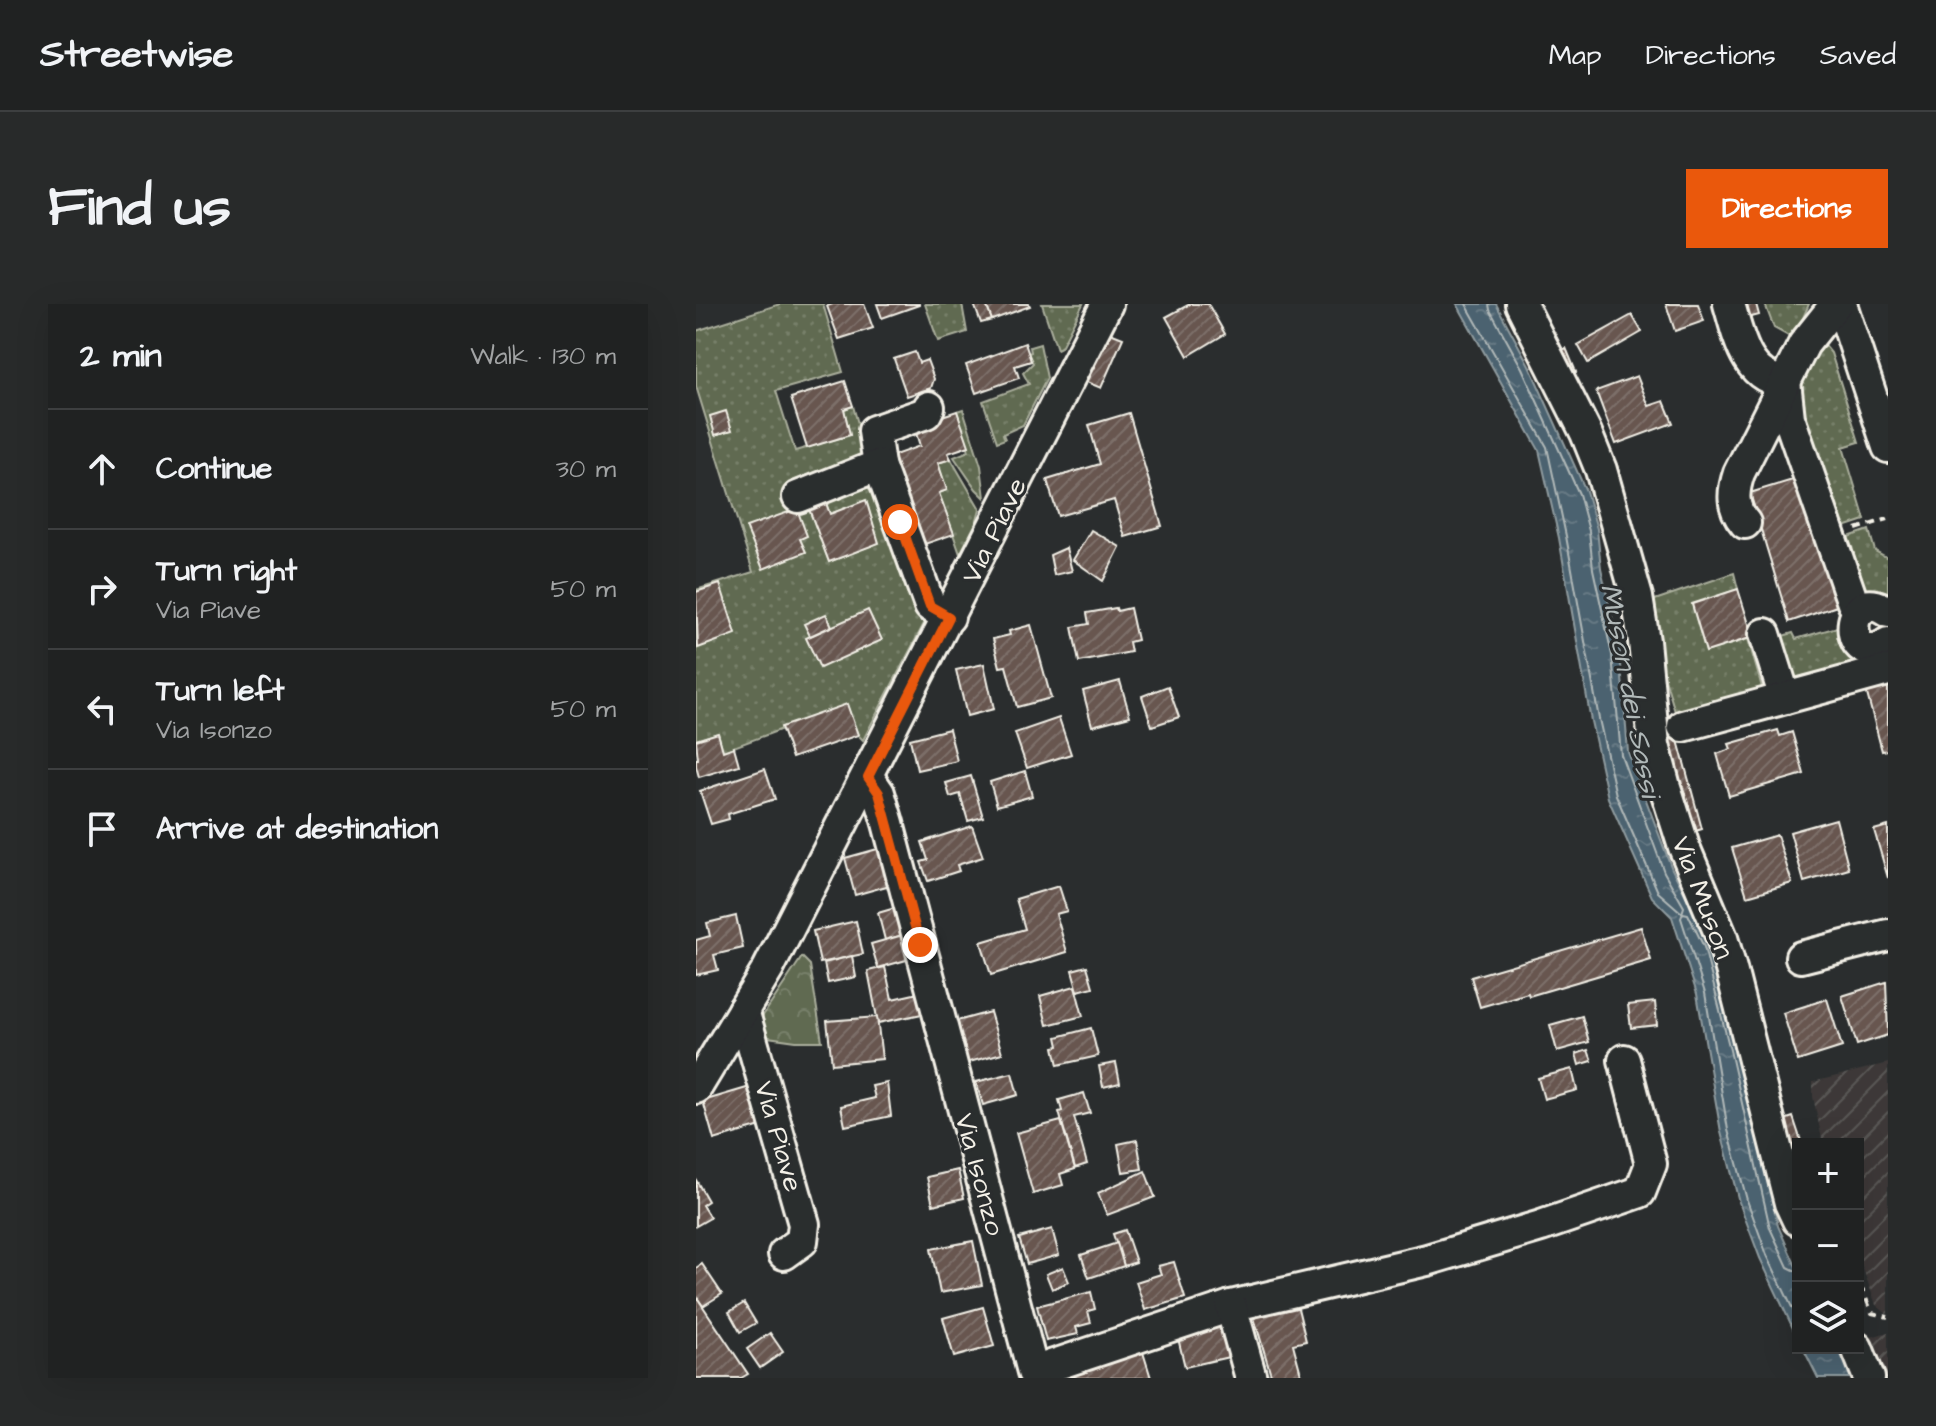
<!DOCTYPE html>
<meta charset="utf-8">
<style>
body{margin:0;font-family:"Architects Daughter",sans-serif;background:#282a2a;color:#f1f3f6}
.controls{position:absolute;right:24px;bottom:24px;display:grid;overflow:hidden;border-radius:0px;box-shadow:0 8px 32px #0002}
.controls button{width:72px;height:72px;display:grid;place-items:center;padding:0;border:0;border-bottom:2px solid #3d3f40;background:#202222;color:#f1f3f6;font:40px sans-serif}
.stop{position:absolute;width:24px;height:24px;margin:-18px;border:6px solid #ea580c;border-radius:50%;background:#fff}
.stop.end{background:#ea580c;border-color:#fff;box-shadow:0 2px 8px #0008}
.list{margin:0;padding:0;list-style:none}
h2{display:flex;justify-content:space-between;align-items:center;height:104px;margin:0;padding:0 32px;font-size:34px}
h2 small{font-size:26px;font-weight:400;color:#a2a4a5}
.list li{display:grid;grid-template-columns:52px 1fr auto;gap:24px;align-items:center;box-sizing:border-box;height:120px;padding:0 32px;border-top:2px solid #3d3f40}
.list b{display:block;font-size:30px;white-space:nowrap}
.list p{margin:0;font-size:26px;white-space:nowrap;color:#a2a4a5}
.list em{font-size:26px;font-style:normal;color:#a2a4a5}
.icon{flex:none;width:44px;height:44px;fill:none;stroke:currentColor;stroke-width:2;stroke-linecap:round;stroke-linejoin:round}
.map{position:relative;flex:none;width:1192px;height:1074px;overflow:hidden;border-radius:0px}
header{display:flex;align-items:center;gap:48px;box-sizing:border-box;height:112px;padding:0 40px;background:#202222;border-bottom:2px solid #3d3f40}
header strong{font-size:38px}
nav{display:flex;gap:44px;margin-inline-start:auto;font-size:28px}
.intro{display:flex;align-items:center;justify-content:space-between;box-sizing:border-box;height:192px;padding:0 48px}
h1{margin:0;font-size:56px}
.button{padding:20px 36px;border-radius:0px;background:#ea580c;color:#fff;font-size:28px;font-weight:700}
main{display:flex;gap:48px;padding:0 48px}
aside{flex:1;background:#202222;border-radius:0px;box-shadow:0 8px 32px #0002}
.map>svg:first-child{display:block}
.industrial{fill:url(#industrial-furrows)}
.forest{fill:url(#forest-crowns);stroke:#aaae9c;stroke-width:2}
.garden{fill:url(#garden-dots);stroke:#aaae9c;stroke-width:2}
.water{fill:url(#water-ripples);stroke:#8f9b9f;stroke-width:2}
.lines{fill:none;stroke-linecap:round;stroke-linejoin:round}
.shore{stroke:#b0b8b8;stroke-width:2}
.building{fill:url(#building-hatch);stroke:#f4f1e8;stroke-width:2}
.minor-casing{stroke:#f4f1e8;stroke-width:36}
.path{stroke:#f4f1e8;stroke-width:4;stroke-dasharray:8 6;stroke-linecap:butt}
.minor{stroke:#2a2d2e;stroke-width:30}
.route{stroke:#ea580c;stroke-width:10}
.labels{text-anchor:middle;stroke-width:6;stroke-linejoin:round;paint-order:stroke}
.street-label{font-size:28px;fill:#f4f1e8;stroke:#2a2d2e}
.water-label{font-size:30px;font-style:italic;fill:#b0b8b8;stroke:#2a2d2e}
</style>
<header>
<strong>Streetwise</strong>
<nav><a>Map</a><a>Directions</a><a>Saved</a></nav>
</header>
<div class="intro"><h1>Find us</h1><a class="button">Directions</a></div>
<main>
<aside>
<h2>2 min<small>Walk · 130 m</small></h2>
<ul class="list">
<li><svg class="icon" aria-label="ahead" viewBox="0 0 24 24"><path d="M12 20V5M6 11l6-6 6 6"/></svg><div><b>Continue</b></div><em>30 m</em></li>
<li><svg class="icon" aria-label="right" viewBox="0 0 24 24"><path d="M7 20v-9h11M14 6l5 5-5 5"/></svg><div><b>Turn right</b><p>Via Piave</p></div><em>50 m</em></li>
<li><svg class="icon" aria-label="left" viewBox="0 0 24 24"><path d="M17 20v-9H6M10 6l-5 5 5 5"/></svg><div><b>Turn left</b><p>Via Isonzo</p></div><em>50 m</em></li>
<li><svg class="icon" aria-label="arrive" viewBox="0 0 24 24"><path d="M6 21V4h12l-3 4 3 4H6"/></svg><div><b>Arrive at destination</b></div></li>
</ul>
</aside>
<div class="map">
<svg width="1192" height="1074" viewBox="0 0 1192 1074">
<defs>
<pattern id="industrial-furrows" width="10" height="10" patternUnits="userSpaceOnUse" patternTransform="scale(2)"><rect width="10" height="10" fill="#3c3938"/><path d="M-1 1l2-2M0 10L10 0M9 11l2-2" fill="none" stroke="#595655"/></pattern>
<pattern id="forest-crowns" width="20" height="18" patternUnits="userSpaceOnUse" patternTransform="scale(2)"><rect width="20" height="18" fill="#606a51"/><path d="M2 6a3 3 0 1 1 6 0M12 15a3 3 0 1 1 6 0" fill="none" stroke="#77806a"/></pattern>
<pattern id="garden-dots" width="8" height="8" patternUnits="userSpaceOnUse" patternTransform="scale(2)"><rect width="8" height="8" fill="#606a51"/><path d="M2 2h.1M6 6h.1" fill="none" stroke="#77806a" stroke-width="1.8" stroke-linecap="round"/></pattern>
<pattern id="water-ripples" width="26" height="14" patternUnits="userSpaceOnUse" patternTransform="scale(2)"><rect width="26" height="14" fill="#4b626f"/><path d="M2 4q2-2 4 0t4 0M15 11q2-2 4 0t4 0" fill="none" stroke="#667984"/></pattern>
<pattern id="building-hatch" width="6" height="6" patternUnits="userSpaceOnUse" patternTransform="scale(2)"><rect width="6" height="6" fill="#675650"/><path d="M-1 1l2-2M0 6l6-6M5 7l2-2" fill="none" stroke="#7d6f69"/></pattern>
</defs>
<rect width="100%" height="100%" fill="#2a2d2e"/>
<filter id="ink" filterUnits="userSpaceOnUse"><feTurbulence type="fractalNoise" baseFrequency=".0125" numOctaves="2"/><feDisplacementMap in="SourceGraphic" scale="16" xChannelSelector="R" yChannelSelector="G"/><feConvolveMatrix kernelMatrix="1 2 1 2 8 2 1 2 1" color-interpolation-filters="sRGB"/></filter>
<g filter="url(#ink)">
<g class="industrial">
<polygon points="1192,759 1192,1009 1191,1010 1180,1001 1162,951 1162,840 1127,840 1117,793 1117,778"/>
<polygon points="1192,1028 1192,1074 1181,1074 1165,1036"/>
</g>
<polygon class="forest" points="106,653 114,661 126,737 100,737 72,733 64,716"/>
<g class="garden">
<polygon points="84,0 127,0 147,68 80,87 99,147 154,131 148,105 157,102 173,158 95,185 93,197 106,199 113,205 133,258 182,239 170,196 134,210 127,191 182,172 231,314 167,436 162,431 151,401 27,447 22,429 0,436 0,286 57,268 0,82 0,27"/>
<polygon points="229,0 266,0 271,28 242,37"/>
<polygon points="387,0 365,43 361,45 346,0"/>
<polygon points="1069,0 1113,0 1098,35 1078,24"/>
<polygon points="344,40 351,74 327,121 307,130 309,135 301,138 287,97 333,80 327,69 337,59 332,49 335,48 334,43"/>
<polygon points="1123,42 1130,43 1135,49 1163,138 1147,143 1169,216 1142,225 1103,97 1105,77"/>
<polygon points="267,105 285,162 289,194 280,185 258,153 273,147 261,107"/>
<polygon points="255,155 284,205 280,219 264,250 243,189 251,186 242,159"/>
<polygon points="1173,226 1179,247 1192,254 1192,300 1167,287 1146,235"/>
<polygon points="1038,269 1042,285 996,301 1010,348 1052,335 1067,387 980,411 952,318 950,299"/>
<polygon points="1148,321 1192,354 1091,381 1076,335 1097,329 1100,335"/>
</g>
<g class="water">
<polygon points="761,0 800,0 833,61 890,187 901,225 905,264 924,349 932,448 976,565 1015,640 1042,744 1082,922 1102,967 1102,1035 1064,954 1043,898 1025,828 1001,690 976,613 956,593 912,494 895,417 863,234 843,146"/>
<polygon points="1107,1044 1142,1044 1158,1074 1122,1074"/>
</g>
<g class="lines">
<g class="shore">
<polyline points="770,0 851,143 870,232 903,415 920,491 962,588 986,609 988,603 968,568 925,451 916,351 897,265 893,227 883,190 826,64 794,6 793,0"/>
<polyline points="1102,968 1092,963 1074,924 1034,746 1008,643 992,610 987,609 985,614 1009,689 1032,826 1051,896 1071,951 1102,1016"/>
</g>
</g>
<g class="building">
<polygon points="137,0 168,0 177,24 143,35 131,2"/>
<polygon points="181,0 223,0 223,1 186,14"/>
<polygon points="278,0 290,0 296,16 285,19"/>
<polygon points="290,0 333,0 334,2 296,16"/>
<polygon points="494,0 512,0 529,30 492,52 470,13"/>
<polygon points="970,0 1002,0 1008,17 979,27"/>
<polygon points="1044,0 1060,0 1063,11 1048,15"/>
<polygon points="936,11 946,28 892,59 882,41"/>
<polygon points="409,27 427,34 405,84 388,77"/>
<polygon points="329,39 335,57 319,62 323,74 280,89 270,61"/>
<polygon points="870,44 880,68 867,74 857,50"/>
<polygon points="219,48 223,59 231,56 238,75 235,84 211,92 198,55"/>
<polygon points="941,72 953,102 968,97 977,119 920,140 900,87"/>
<polygon points="149,77 157,102 148,105 154,131 111,144 95,94"/>
<polygon points="30,107 36,126 19,131 14,112"/>
<polygon points="261,107 273,142 252,149 255,155 242,159 251,186 243,189 258,230 223,242 193,153 224,142 219,126 231,117"/>
<polygon points="433,109 466,222 429,233 418,196 362,212 351,176 404,160 393,121"/>
<polygon points="1103,174 1144,301 1093,318 1054,189"/>
<polygon points="127,191 134,210 170,196 183,239 133,258 110,197"/>
<polygon points="101,205 111,232 104,235 110,248 67,265 50,223"/>
<polygon points="395,226 424,243 407,277 377,256"/>
<polygon points="370,244 376,267 358,271 354,251"/>
<polygon points="24,280 40,330 2,344 0,288"/>
<polygon points="1042,285 1057,333 1010,348 996,300"/>
<polygon points="420,304 421,307 434,304 441,336 433,338 435,348 383,358 376,323 393,320 391,309"/>
<polygon points="172,306 186,336 124,364 110,334"/>
<polygon points="130,310 136,322 114,332 108,320"/>
<polygon points="335,321 355,394 321,403 310,362 304,363 297,335 314,331 313,327"/>
<polygon points="288,360 298,405 271,412 260,366"/>
<polygon points="424,377 434,412 396,422 387,387"/>
<polygon points="1192,380 1192,446 1186,447 1170,386"/>
<polygon points="472,382 483,413 456,422 446,392"/>
<polygon points="151,400 162,431 96,454 85,423"/>
<polygon points="363,414 375,450 331,464 319,429"/>
<polygon points="253,425 261,457 221,466 214,435"/>
<polygon points="1082,426 1084,432 1096,428 1108,470 1033,492 1021,450 1035,445 1033,440"/>
<polygon points="22,429 27,447 38,443 43,461 3,473 0,462 0,455 2,455 0,436"/>
<polygon points="980,429 1006,525 990,530 964,433"/>
<polygon points="69,465 79,495 32,510 33,515 15,520 4,487"/>
<polygon points="329,467 336,492 301,502 294,478"/>
<polygon points="275,472 287,513 272,517 264,490 254,493 250,479"/>
<polygon points="1140,515 1153,565 1108,578 1094,528"/>
<polygon points="276,522 287,553 261,561 263,567 232,577 225,558 232,556 226,538"/>
<polygon points="1192,522 1192,574 1178,526"/>
<polygon points="1081,531 1096,579 1051,592 1036,544"/>
<polygon points="185,544 194,581 159,591 149,554"/>
<polygon points="363,582 371,607 360,610 371,648 295,671 285,638 329,625 320,595"/>
<polygon points="199,604 207,631 189,636 182,609"/>
<polygon points="40,612 47,644 18,651 22,666 0,671 0,636 14,632 11,619"/>
<polygon points="160,617 167,650 124,659 117,627"/>
<polygon points="945,623 955,656 833,692 832,689 784,703 775,673"/>
<polygon points="207,631 214,655 182,664 175,640"/>
<polygon points="156,652 160,673 132,679 128,659"/>
<polygon points="391,662 397,683 382,687 376,666"/>
<polygon points="189,663 196,695 227,688 231,709 182,719 172,667"/>
<polygon points="1190,678 1192,731 1161,741 1146,692"/>
<polygon points="379,682 387,712 351,721 344,692"/>
<polygon points="1131,695 1146,743 1102,757 1087,709"/>
<polygon points="959,698 961,721 935,724 932,701"/>
<polygon points="294,708 306,749 266,760 259,738 266,736 261,717"/>
<polygon points="886,712 893,738 861,747 854,721"/>
<polygon points="181,713 186,755 136,760 131,717"/>
<polygon points="395,724 402,752 362,761 358,743 363,742 361,733"/>
<polygon points="892,746 896,757 883,761 880,750"/>
<polygon points="420,759 424,779 407,783 403,762"/>
<polygon points="876,765 881,786 848,795 842,774"/>
<polygon points="316,769 322,791 287,801 280,778"/>
<polygon points="191,779 195,812 149,822 145,802 179,794 176,782"/>
<polygon points="54,783 65,822 18,836 7,797"/>
<polygon points="388,789 394,809 378,813 391,860 379,864 363,808 366,807 363,796"/>
<polygon points="1097,813 1106,840 1102,840 1102,880 1082,818"/>
<polygon points="365,817 379,865 364,870 367,881 337,890 320,829"/>
<polygon points="441,836 446,865 427,868 422,840"/>
<polygon points="262,866 268,894 237,901 231,873"/>
<polygon points="449,867 459,893 411,911 402,889"/>
<polygon points="0,876 12,897 6,901 14,914 0,922"/>
<polygon points="356,925 363,951 331,960 323,934"/>
<polygon points="429,926 440,958 428,962 417,930"/>
<polygon points="277,937 286,981 244,989 235,945"/>
<polygon points="421,939 428,962 393,974 385,951"/>
<polygon points="478,958 489,994 449,1006 440,978 465,970 462,962"/>
<polygon points="6,960 26,990 7,1002 0,992 0,964"/>
<polygon points="367,963 373,978 356,985 350,970"/>
<polygon points="395,988 399,1005 392,1007 395,1019 380,1023 382,1030 350,1037 341,1002"/>
<polygon points="0,992 52,1070 45,1074 0,1074"/>
<polygon points="600,996 610,1037 597,1040 605,1070 576,1074 556,1007"/>
<polygon points="48,999 60,1019 44,1028 33,1008"/>
<polygon points="287,1003 298,1042 258,1053 247,1014"/>
<polygon points="525,1019 533,1053 489,1063 481,1030"/>
<polygon points="74,1029 87,1048 64,1064 51,1045"/>
<polygon points="446,1045 455,1074 369,1074 368,1069"/>
</g>
<g class="lines">
<g class="minor-casing">
<g id="minor">
<polyline points="825,0 890,129 905,166 941,293 948,337 958,441 969,483 988,543 1026,634 1035,665 1094,899 1102,916"/>
<path d="M1033,0c9,30 17,77 56,77l4,37 64,185 8,7"/>
<polyline points="1145,0 1192,143"/>
<polyline points="183,161 178,127 230,109 233,103"/>
<polyline points="102,193 183,161 234,302 253,313"/>
<path d="M1049,219c-14,-16 -12,-32 -6,-50l65,-129 32,-40"/>
<path d="M1192,308c-46,-32 -46,63 0,31"/>
<polyline points="1069,330 1089,394"/>
<polyline points="987,422 1192,366"/>
<polyline points="172,473 183,489 192,519 337,1068 535,1002 731,956 845,922 944,888 955,860 928,756"/>
<polyline points="1105,653 1192,631"/>
<polyline points="47,706 108,920 106,937 88,950"/>
<polyline points="0,784 72,665 411,0"/>
<polyline points="535,1002 555,1074"/>
<polyline points="1161,1044 1173,1074"/>
</g>
</g>
<g class="path">
<polyline points="1160,225 1192,215"/>
<polyline points="1162,989 1167,987 1176,1009 1192,1013"/>
</g>
<use href="#minor" class="minor"/>
</g>
</g>
<g class="lines" filter="url(#ink)">
<polyline class="route" points="204,218 234,302 253,313 172,473 183,489 224,641"/>
</g>
<g class="labels">
<g class="street-label">
<text transform="translate(297 226) rotate(-64)" y="10">Via Piave</text>
<text transform="translate(1008 593) rotate(69)" y="10">Via Muson</text>
<text transform="translate(84 832) rotate(74)" y="10">Via Piave</text>
<text transform="translate(285 870) rotate(75)" y="10">Via Isonzo</text>
</g>
<g class="water-label">
<text transform="translate(935 386) rotate(79)" y="10">Muson dei Sassi</text>
</g>
</g>
</svg>
<div class="controls">
<button>+</button>
<button>−</button>
<button><svg class="icon" aria-label="layers" viewBox="0 0 24 24"><path d="M12 4l9 5-9 5-9-5zM3 14l9 5 9-5"/></svg></button>
</div>
<div class="stop" style="left:204px;top:218px"></div>
<div class="stop end" style="left:224px;top:641px"></div>
</div>
</main>
